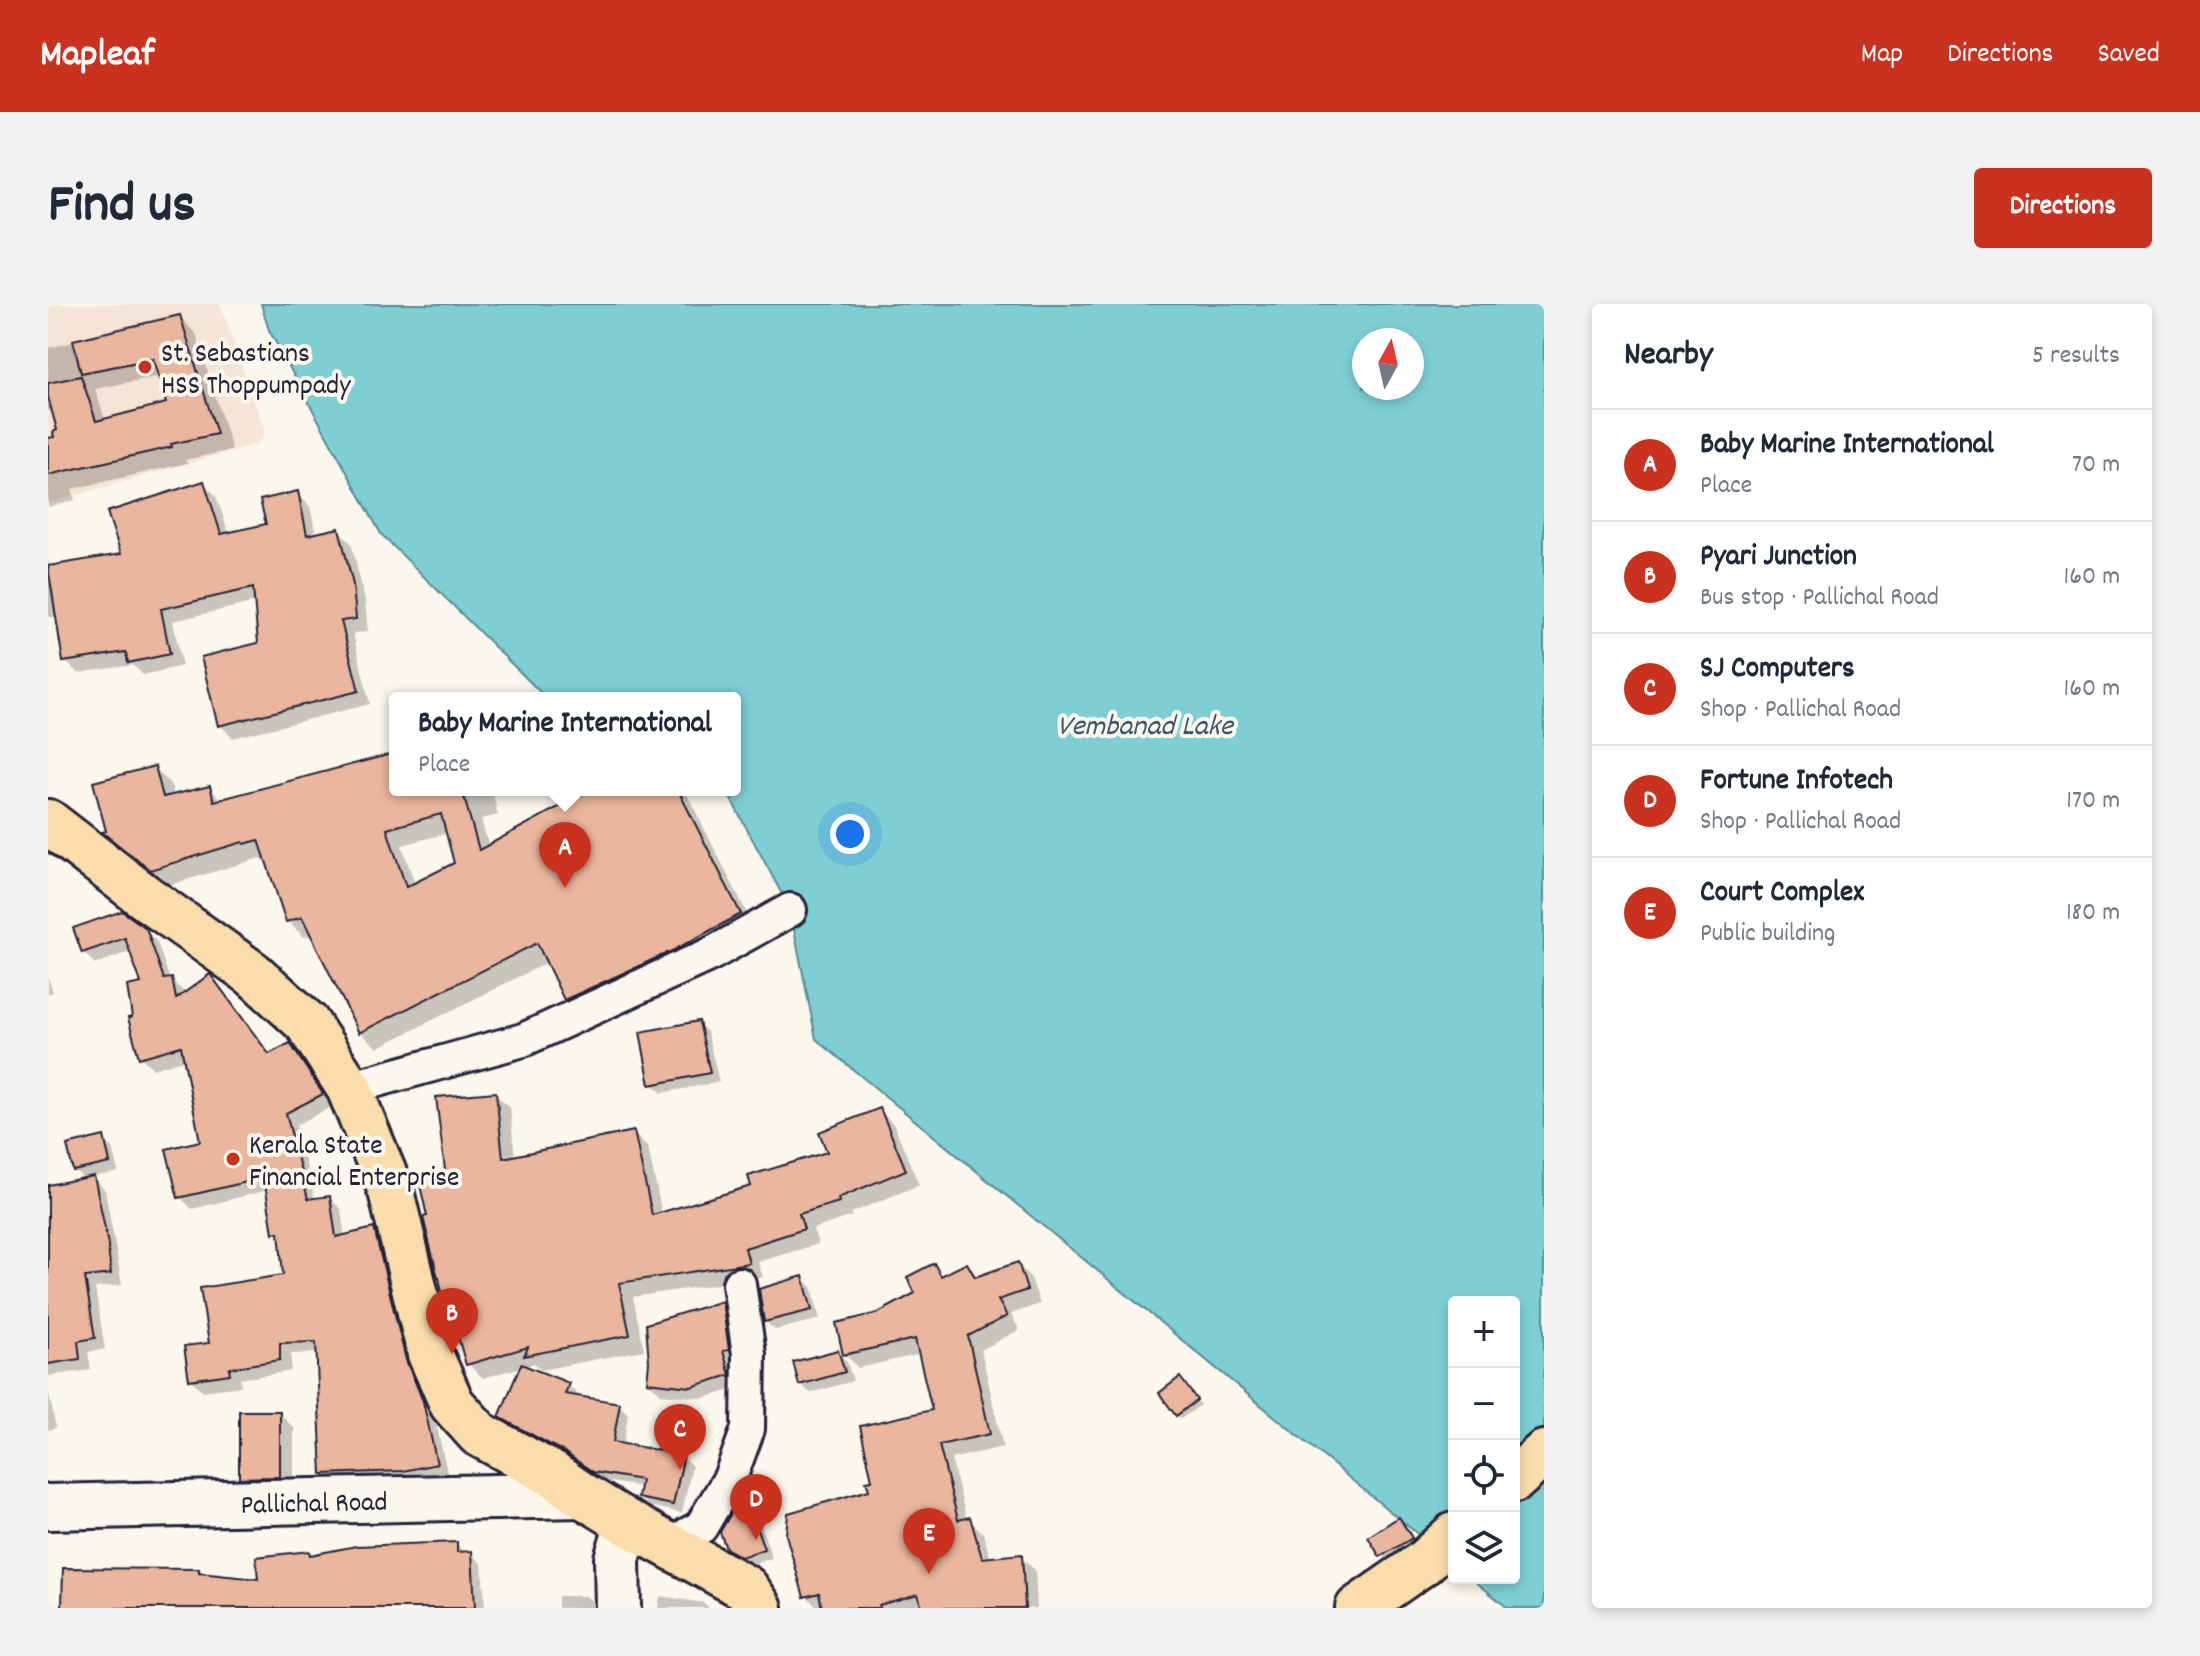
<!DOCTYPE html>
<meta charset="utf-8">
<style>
body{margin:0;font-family:Dekko,sans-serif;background:#f2f2f3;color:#1f2937}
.controls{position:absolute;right:24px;bottom:24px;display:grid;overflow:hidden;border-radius:8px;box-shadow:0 4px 12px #0003}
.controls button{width:72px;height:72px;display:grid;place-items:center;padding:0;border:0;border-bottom:2px solid #e0e1e3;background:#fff;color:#1f2937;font:40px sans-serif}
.compass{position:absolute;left:1304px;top:24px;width:72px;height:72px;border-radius:50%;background:#fff;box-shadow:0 4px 12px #0003;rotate:8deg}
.you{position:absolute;left:802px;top:530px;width:28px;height:28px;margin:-20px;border:6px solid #fff;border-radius:50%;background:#1a73e8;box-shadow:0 0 0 12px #1a73e833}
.badge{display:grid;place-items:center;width:52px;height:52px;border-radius:50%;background:#c8321e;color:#fff;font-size:26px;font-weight:700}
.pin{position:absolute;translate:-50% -66px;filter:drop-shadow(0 2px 4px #0008)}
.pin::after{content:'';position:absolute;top:42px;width:28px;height:24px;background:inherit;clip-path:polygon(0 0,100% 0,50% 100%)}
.popup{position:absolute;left:341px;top:388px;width:352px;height:104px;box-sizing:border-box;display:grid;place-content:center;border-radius:8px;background:#fff;filter:drop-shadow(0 2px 6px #0005);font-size:26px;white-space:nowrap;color:#747a83}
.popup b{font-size:30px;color:#1f2937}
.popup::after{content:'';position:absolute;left:50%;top:100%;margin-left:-16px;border:16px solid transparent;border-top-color:#fff}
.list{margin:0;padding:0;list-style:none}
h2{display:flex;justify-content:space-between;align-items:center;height:104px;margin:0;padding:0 32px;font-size:34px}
h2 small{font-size:26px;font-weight:400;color:#747a83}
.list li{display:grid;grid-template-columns:52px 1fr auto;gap:24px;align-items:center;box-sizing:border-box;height:112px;padding:0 32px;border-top:2px solid #e0e1e3}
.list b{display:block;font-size:30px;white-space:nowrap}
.list p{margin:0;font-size:26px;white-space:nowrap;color:#747a83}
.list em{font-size:26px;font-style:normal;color:#747a83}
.icon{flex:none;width:44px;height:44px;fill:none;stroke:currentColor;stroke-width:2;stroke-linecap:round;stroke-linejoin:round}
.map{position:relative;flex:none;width:1496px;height:1304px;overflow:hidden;border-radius:8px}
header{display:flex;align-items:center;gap:48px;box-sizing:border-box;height:112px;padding:0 40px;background:#c8321e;color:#fff}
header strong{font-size:38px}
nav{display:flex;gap:44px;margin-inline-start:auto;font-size:28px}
.intro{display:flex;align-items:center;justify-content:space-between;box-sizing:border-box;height:192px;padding:0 48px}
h1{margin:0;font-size:56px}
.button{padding:20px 36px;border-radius:8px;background:#c8321e;color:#fff;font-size:28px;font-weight:700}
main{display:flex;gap:48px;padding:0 48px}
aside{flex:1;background:#fff;border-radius:8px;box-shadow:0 4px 12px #0003}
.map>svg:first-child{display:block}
.built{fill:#f6e4d5}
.water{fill:#7dcfd4;stroke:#598a97;stroke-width:2;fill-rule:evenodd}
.shadow{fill:#0003;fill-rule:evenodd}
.building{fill:#ebb69e;stroke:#22223b;stroke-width:2;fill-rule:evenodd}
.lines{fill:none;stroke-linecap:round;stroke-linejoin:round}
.street-casing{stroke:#22223b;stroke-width:38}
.secondary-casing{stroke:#22223b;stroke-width:50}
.primary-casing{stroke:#22223b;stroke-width:50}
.street{stroke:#fbf7ec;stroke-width:32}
.secondary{stroke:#fbf7ec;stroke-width:44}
.primary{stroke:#faddab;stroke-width:44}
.poi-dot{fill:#c8321e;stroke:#fbf7ec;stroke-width:3}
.labels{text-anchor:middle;stroke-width:8;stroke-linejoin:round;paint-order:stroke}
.poi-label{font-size:28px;fill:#22223b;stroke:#fbf7ec;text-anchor:start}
.street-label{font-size:28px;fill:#22223b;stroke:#fbf7ec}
.water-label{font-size:30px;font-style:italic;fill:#3d5669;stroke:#fbf7ec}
</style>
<header>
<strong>Mapleaf</strong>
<nav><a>Map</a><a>Directions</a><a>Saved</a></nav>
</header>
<div class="intro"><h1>Find us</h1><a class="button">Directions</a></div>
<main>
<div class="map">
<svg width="1496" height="1304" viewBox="0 0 1496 1304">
<rect width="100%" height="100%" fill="#fbf7ec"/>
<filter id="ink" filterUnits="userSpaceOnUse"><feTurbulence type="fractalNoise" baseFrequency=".0125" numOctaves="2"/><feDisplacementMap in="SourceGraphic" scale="16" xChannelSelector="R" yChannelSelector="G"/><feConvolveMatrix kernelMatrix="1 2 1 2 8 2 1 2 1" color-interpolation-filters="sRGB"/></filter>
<g filter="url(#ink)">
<polygon class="built" points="0,0 172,0 216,125 215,132 209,140 0,199"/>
<path class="water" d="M213,0h1283v1304h-36l-37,-30h43v-276h-60v262l-638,-525 -26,-130 -64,-119h9v-92h-59l-2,-4 -8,4h-120l-165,-164 -112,-204zM1316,36h48v48h-48z"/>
<g class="shadow">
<path d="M132,13l16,17 36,116 -47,10 2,3 -115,26 3,11 -27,7v-67l8,-2 -3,-28 -5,1v-63zM112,72l8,28 -63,16 -10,-31z"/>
<polygon points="156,179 168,192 181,230 220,222 249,190 262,202 268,231 290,226 303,239 317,296 320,328 305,329 322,400 185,434 172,421 213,340 208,298 125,317 134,362 95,371 85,361 30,369 17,357 10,313 0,313 0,258 5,263 76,252"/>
<path d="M347,449v37h97l6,25 -17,4 8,28 105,-57h91l71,141 -174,84 -16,-16 -18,-37 -171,86 -17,-16 -47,-97 -9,2 -16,-16 -21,-63 -5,1 -2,-1 -91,27 -48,-36 -15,-15 49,-66 16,17 3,11 36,-8 12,13zM400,529l8,31 -41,21 -13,-40z"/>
<polygon points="97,626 109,638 122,676 135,687 135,692 161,673 173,684 222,751 242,742 254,753 285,802 248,821 267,896 281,894 293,905 297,933 326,926 337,938 386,1110 400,1172 368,1177 287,1180 276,1169 270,1049 243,1050 243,1067 192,1075 193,1082 155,1087 143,1076 163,1041 238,973 233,935 227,928 220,886 144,905 132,893 155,838 138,755 105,765 93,753 86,714 96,681 84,647 47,660 35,648"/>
<polygon points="0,673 5,688 0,690"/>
<polygon points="650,719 659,728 671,778 614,789 604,780"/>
<polygon points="447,790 462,804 467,854 585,829 600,844 614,910 706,883 782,849 831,806 846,821 871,881 803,909 804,912 765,925 770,940 710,958 715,973 585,993 596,1046 493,1066 486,1059 475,1063 520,1081 529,1090 528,1094 571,1101 580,1110 575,1141 635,1153 644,1162 634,1209 601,1202 592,1193 594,1183 556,1177 528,1157 463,1121 454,1112 474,1063 435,1074 420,1060 408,1019 401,1012 381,913 399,868"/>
<polygon points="55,834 64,844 70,868 45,873 57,886 74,981 47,984 57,1045 40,1048 43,1066 0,1072 0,883 37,876 27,866"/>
<polygon points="969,960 983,974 992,1000 963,1010 971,1026 933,1046 955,1143 903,1155 919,1216 921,1215 935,1229 943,1255 973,1253 987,1266 989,1304 770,1304 758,1292 823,1188 827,1177 887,1107 873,1050 810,1064 797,1050 831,1011 870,990 885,961 896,973 919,961 931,973"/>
<polygon points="755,974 764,983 772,1015 727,1026 717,1017"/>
<polygon points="674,999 686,1011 693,1083 656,1094 613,1090 601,1078"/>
<polygon points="790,1049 799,1058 805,1077 762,1089 753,1080"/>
<polygon points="1136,1080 1152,1101 1133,1115 1129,1111"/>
<polygon points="0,1086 8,1124 0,1126"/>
<polygon points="231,1109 246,1124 246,1186 207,1187 193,1173"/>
<polygon points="701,1203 710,1213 724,1254 704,1261 689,1253 679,1243"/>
<polygon points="1355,1220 1366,1238 1338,1256 1323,1234"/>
<polygon points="408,1240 418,1249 423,1249 434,1260 437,1304 16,1304 150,1267 154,1271 212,1278 261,1249 265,1253"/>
<polygon points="510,1292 538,1292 548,1301 548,1304 510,1304"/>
<polygon points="612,1292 656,1299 661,1304 610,1304"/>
</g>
<g class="building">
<polygon points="132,11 169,130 123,140 124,143 0,171 0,134 6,133 5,128 9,126 0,93 0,79 33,72 48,117 118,99 105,55 33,69 25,36"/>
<polygon points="156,177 173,230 218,220 212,196 250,187 259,231 291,224 305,281 308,315 293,317 311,387 170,422 153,353 210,339 205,284 113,305 122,350 80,359 78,348 15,358 0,262 73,250 59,208"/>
<path d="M347,449v37h67l17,60 111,-60h88l63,124 -67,36 -110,50 -27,-57 -178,90 -57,-116 -16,5 -27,-82 -15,4 -1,-2 -93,28 -48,-38 4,-1 -13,-49 62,-16 8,31 47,-11 4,15zM393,510l13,49 -48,24 -19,-58z"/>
<polygon points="74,607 98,624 116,675 124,674 128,695 162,670 221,750 242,739 275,790 238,809 260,895 282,892 288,933 326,924 358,1056 375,1097 389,1160 355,1167 274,1170 268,1038 232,1039 232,1056 181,1064 182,1070 141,1076 136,1042 161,1039 152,984 235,971 231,928 225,929 216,874 130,894 118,845 152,837 133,742 91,754 80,714 84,713 79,682 93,679 77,634 34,649 25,624"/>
<polygon points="651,717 662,769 602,781 592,728"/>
<polygon points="448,788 455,854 586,827 604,911 703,882 700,872 779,848 771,828 832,804 858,866 790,894 791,898 751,910 756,925 697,944 701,959 571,979 582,1031 476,1052 480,1043 418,1061 404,1012 399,1013 391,974 390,974 375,913 379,912 370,872 397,866 388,793"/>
<polygon points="56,832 62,859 25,867 19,841"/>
<polygon points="46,872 59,934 63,970 37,973 47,1034 30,1037 32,1055 0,1060 0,881"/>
<polygon points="970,958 979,986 950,996 959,1012 920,1032 942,1130 891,1141 910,1216 922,1213 934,1254 974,1250 977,1304 874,1304 870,1290 831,1301 832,1304 774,1304 771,1289 756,1293 738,1231 740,1209 821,1186 818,1177 824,1176 812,1122 884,1106 867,1035 795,1051 788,1019 830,1009 867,989 859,973 886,959 893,972 919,959 927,973"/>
<polygon points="755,972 764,1006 716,1018 711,985"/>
<polygon points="674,997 681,1046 675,1047 682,1071 643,1083 599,1078 601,1058 598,1020"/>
<polygon points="790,1046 797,1068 751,1081 745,1058"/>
<polygon points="473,1060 521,1079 517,1090 572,1099 565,1138 636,1151 625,1201 590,1194 593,1176 545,1168 516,1148 451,1113"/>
<polygon points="1132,1073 1149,1096 1128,1112 1111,1089"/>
<polygon points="191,1107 232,1107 232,1173 191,1174"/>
<polygon points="701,1201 716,1245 693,1253 678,1244 672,1228 685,1206"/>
<polygon points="1351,1213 1364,1234 1332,1253 1320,1233"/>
<polygon points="409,1238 409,1248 424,1247 427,1304 14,1304 15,1264 151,1265 151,1269 210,1275 208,1253 261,1247 262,1251 308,1242"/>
</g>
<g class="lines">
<g class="street-casing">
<g id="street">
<polyline points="301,784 475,736 663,650 742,606"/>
<polyline points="627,1244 640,1230 653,1223 682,1174 700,1125 701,1050 691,980"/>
</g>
</g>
<g class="secondary-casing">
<g id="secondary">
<path id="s1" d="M0,1203l534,-12"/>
<polyline points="570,1304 569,1255 580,1219"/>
</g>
</g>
<g class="primary-casing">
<g id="primary">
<polyline points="0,518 97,593 205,670 259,719 301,784 343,887 382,1050 404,1100 431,1130 504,1170 534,1191 580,1219 698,1284 712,1304"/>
<polyline points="1466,1176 1496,1149"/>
<polyline points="1310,1304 1375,1259 1406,1231"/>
</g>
</g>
<use href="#street" class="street"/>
<use href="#secondary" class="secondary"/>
<use href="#primary" class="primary"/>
</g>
</g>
<g class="poi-dot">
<circle cx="97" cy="63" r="8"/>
<circle cx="185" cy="855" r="8"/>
</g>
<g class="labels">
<g class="poi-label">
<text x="113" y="57">St. Sebastians<tspan x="113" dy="32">HSS Thoppumpady</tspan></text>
<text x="201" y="849">Kerala State<tspan x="201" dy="32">Financial Enterprise</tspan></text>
</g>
<g class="street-label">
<text dy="10" stroke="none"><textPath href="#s1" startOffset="266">Pallichal Road</textPath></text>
</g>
<g class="water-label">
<text x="1097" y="430">Vembanad Lake</text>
</g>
</g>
</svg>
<div class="controls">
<button>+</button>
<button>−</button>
<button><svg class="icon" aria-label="locate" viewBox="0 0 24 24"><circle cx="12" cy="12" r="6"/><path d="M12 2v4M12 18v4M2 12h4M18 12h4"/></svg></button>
<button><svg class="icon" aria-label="layers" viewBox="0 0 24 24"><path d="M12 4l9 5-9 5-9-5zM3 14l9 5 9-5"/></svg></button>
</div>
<svg class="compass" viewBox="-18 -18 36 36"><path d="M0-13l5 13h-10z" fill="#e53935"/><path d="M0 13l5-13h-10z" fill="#747a83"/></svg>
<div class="you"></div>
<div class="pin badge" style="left:517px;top:584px">A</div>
<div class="popup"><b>Baby Marine International</b>Place</div>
<div class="pin badge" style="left:404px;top:1050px">B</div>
<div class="pin badge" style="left:632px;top:1166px">C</div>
<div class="pin badge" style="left:708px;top:1236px">D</div>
<div class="pin badge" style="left:881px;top:1270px">E</div>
</div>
<aside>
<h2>Nearby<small>5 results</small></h2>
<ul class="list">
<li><span class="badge">A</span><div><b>Baby Marine International</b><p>Place</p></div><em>70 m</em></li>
<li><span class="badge">B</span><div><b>Pyari Junction</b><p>Bus stop · Pallichal Road</p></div><em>160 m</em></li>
<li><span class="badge">C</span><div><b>SJ Computers</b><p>Shop · Pallichal Road</p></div><em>160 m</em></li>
<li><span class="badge">D</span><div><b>Fortune Infotech</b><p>Shop · Pallichal Road</p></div><em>170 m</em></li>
<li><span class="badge">E</span><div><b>Court Complex</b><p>Public building</p></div><em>180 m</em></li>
</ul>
</aside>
</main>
